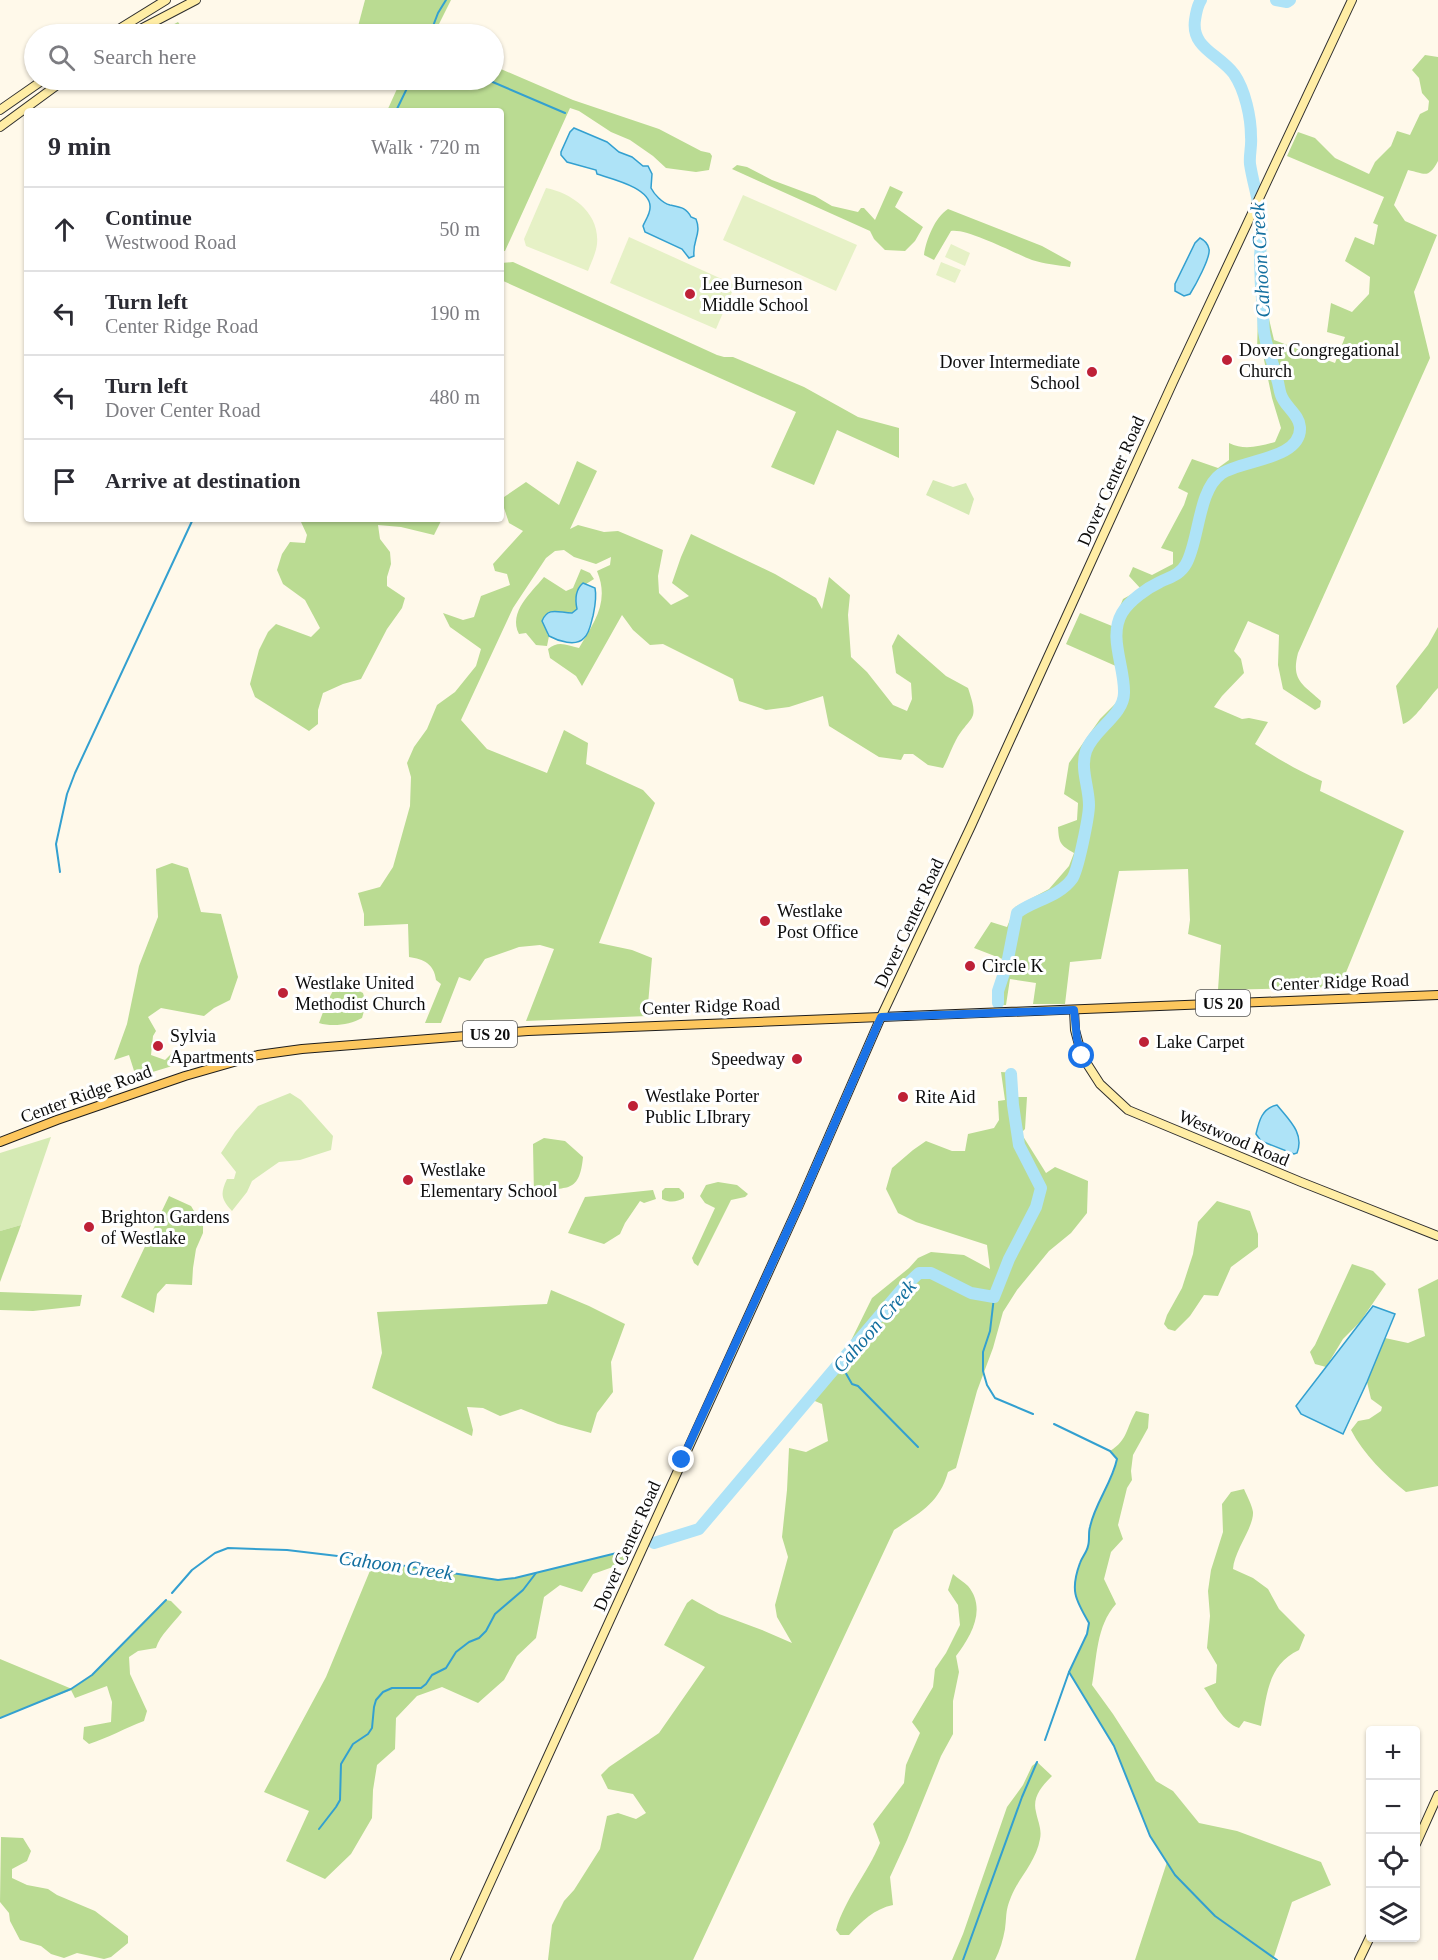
<!DOCTYPE html>
<meta charset="utf-8">
<style>
body{margin:0;font-family:"Times New Roman",serif;background:#f7f7f7;color:#2b2b33}
.controls{position:absolute;right:18px;bottom:18px;display:grid;overflow:hidden;border-radius:6px;box-shadow:0 2px 4px #0004}
.controls button{width:54px;height:54px;display:grid;place-items:center;padding:0;border:0;border-bottom:2px solid #e1e1e2;background:#fff;color:#2b2b33;font:30px sans-serif}
.stop{position:absolute;width:18px;height:18px;margin:-14px;border:4px solid #1a73e8;border-radius:50%;background:#fff}
.stop.end{background:#1a73e8;border-color:#fff;box-shadow:0 2px 6px #0008}
.list{margin:0;padding:0;list-style:none}
h2{display:flex;justify-content:space-between;align-items:center;height:78px;margin:0;padding:0 24px;font-size:26px}
h2 small{font-size:20px;font-weight:400;color:#7c7c81}
.list li{display:grid;grid-template-columns:39px 1fr auto;gap:18px;align-items:center;box-sizing:border-box;height:84px;padding:0 24px;border-top:2px solid #e1e1e2}
.list b{display:block;font-size:22px;white-space:nowrap}
.list p{margin:0;font-size:20px;white-space:nowrap;color:#7c7c81}
.list em{font-size:20px;font-style:normal;color:#7c7c81}
.icon{flex:none;width:33px;height:33px;fill:none;stroke:currentColor;stroke-width:2;stroke-linecap:round;stroke-linejoin:round}
.map{position:relative;flex:none;width:1438px;height:1960px;overflow:hidden}
.search{position:absolute;background:#fff;box-shadow:0 2px 4px #0004;left:24px;top:24px;width:480px;height:66px;display:flex;align-items:center;gap:15px;box-sizing:border-box;padding:0 21px;border-radius:33px;color:#7c7c81;font-size:22px}
.panel{position:absolute;background:#fff;box-shadow:0 2px 4px #0004;left:24px;top:108px;width:480px;height:414px;border-radius:6px}
.map>svg:first-child{display:block}
.green{fill:#d5eab4}
.forest{fill:#badb92}
.pitch{fill:#e6f1c6}
.water{fill:#aee3f7;stroke:#33a0d0;stroke-width:1.5}
.lines{fill:none;stroke-linecap:round;stroke-linejoin:round}
.stream{stroke:#33a0d0;stroke-width:2}
.river{stroke:#aee3f7;stroke-width:12}
.secondary-casing{stroke:#2e2e2e;stroke-width:10}
.primary-casing{stroke:#1d1d1d;stroke-width:10}
.secondary{stroke:#ffeda5;stroke-width:8}
.primary{stroke:#fcc65d;stroke-width:8}
.route{stroke:#1a73e8;stroke-width:8}
.poi-dot{fill:#be2137;stroke:#fff;stroke-width:2}
.labels{text-anchor:middle;stroke-width:6;stroke-linejoin:round;paint-order:stroke}
.shield{fill:#fff;stroke:#555;stroke-width:1.5}
.shield-label{font-size:16px;font-weight:bold;fill:#0c0c0c}
.poi-label{font-size:18px;fill:#0c0c0c;stroke:#fff;text-anchor:start}
.street-label{font-size:18px;fill:#0c0c0c;stroke:#fff}
.water-label{font-size:20px;font-style:italic;fill:#136f9f;stroke:#fff}
</style>
<div class="map">
<svg width="1438" height="1960" viewBox="0 0 1438 1960">
<rect width="100%" height="100%" fill="#fff9ea"/>
<g class="green">
<polygon points="933,480 953,487 966,483 974,499 969,515 926,495"/>
<path d="M290,1093l11,7 32,36 -2,14 -31,10 -21,2 -27,19 -5,11 -15,19c-11,-12 -12,-17 -5,-32h7l2,-7 -15,-19 14,-21 23,-26z"/>
<polygon points="51,1137 21,1225 0,1231 0,1153"/>
</g>
<g class="forest">
<polygon points="365,0 451,0 434,34 356,34"/>
<polygon points="178,22 186,34 156,34"/>
<path d="M1425,55l13,2v104c-10,18 -12,13 -30,9l-14,35 11,16 32,14 -23,57 16,66 -132,295c-7,27 4,31 23,48l-1,6 -5,3 -32,-21 -5,-24 1,-30 -31,-14 -14,30 7,8 3,14 -22,23 -8,11 28,12 7,-1 19,4 -13,22c22,14 43,27 67,37l-2,10 84,40 -64,156 -122,3 3,-45 -33,-11 2,-14 -2,-51 -69,2 -18,88 -31,3 -5,42h-32l3,-21 -26,-4 -4,26h-12l11,-45 -31,-12 17,-26 16,5 8,-20 34,-18 20,-23 5,-13c-14,-8 -15,-10 -16,-26l19,-7 1,-17 -14,-9 5,-31 31,-44 19,-19 -1,-33 -52,-23 14,-31 32,13 11,-27 18,-10 -12,-13 4,-9 19,8 21,-11v-12l-12,-4 23,-43 4,-12 -10,-5 14,-29 26,9 11,-8v-17c16,8 30,3 46,-1l6,-14 -9,-30 -9,-43 -6,-4 1,-36 11,4 5,21 61,23 10,-26 -18,-5 4,-29 21,9 17,-18 1,-17 -25,-16 10,-24 19,8 4,-20 -5,-2 11,-26 -97,-41 11,-24 17,6 20,20 34,16 6,-12 16,-16 6,-15 13,4 10,-21 8,-4 1,-9 -7,-8 -3,-15 -7,-8z"/>
<polygon points="494,66 573,100 659,129 701,151 710,153 712,156 709,170 696,172 666,168 653,156 630,140 611,132 579,111 570,108 505,251 501,251 501,111 387,111 401,80 494,80"/>
<polygon points="737,165 747,167 772,180 815,196 832,206 858,212 861,208 864,208 875,220 890,186 903,192 895,207 923,227 915,241 905,251 885,250 874,239 870,231 732,169"/>
<path d="M948,209l94,37 29,16 -1,5c-12,-2 -26,-3 -38,-7 -18,-7 -65,-32 -81,-29l-17,29 -10,-5c2,-15 11,-38 24,-46z"/>
<polygon points="513,262 717,355 724,357 733,357 804,387 858,417 899,428 899,458 837,430 814,485 771,467 796,412 501,280 501,263"/>
<path d="M577,461l20,10 -27,58 8,-4 26,7 14,-1 45,19 -5,26 1,17 12,12 18,-9 -17,-13 9,-26 10,-23 84,40 41,24 6,11 7,-32 21,18 -2,20 3,42 16,15 26,33 14,6 5,-12 -1,-16 -15,-10 -4,-27 6,-12 48,42 22,12c12,35 3,26 -12,52 -5,9 -8,19 -13,28l-15,-3 -15,-11h-9l-3,6 -22,-3 -50,-31 -6,-30 -34,11 -23,3 -27,-9 -6,-22 -70,-35 -13,1 -17,-15 -11,-15 -40,71 -6,-10 -26,-18 -2,-9c10,-9 19,-4 31,-1 15,-26 31,-46 18,-77l13,-6 1,-8 -15,7 -22,-7 -10,-7 -9,1 -9,7 -33,50 -52,112 26,29 60,24 17,-43 24,13 -2,21 57,26 12,13 -56,140 33,7 20,8 -5,58 -121,5 28,-72 -14,-4 -21,2 -34,12 -15,22 -11,-4 -18,46h-16l16,-39 -5,-4c-2,-16 -12,-21 -27,-23l-1,-33 -44,2v-12l-6,-21 22,-6 13,-20 17,-61 1,-29 -4,-14 7,-16 13,-18 10,-24 18,-13 21,-26 5,-17 -31,-22 -7,-14 20,7 11,-3 7,-21 29,-11 -3,-11 -12,-3 -2,-7 30,-33 -14,-8 -8,-24 25,-17 33,23z"/>
<polygon points="305,519 355,521 357,519 442,519 434,535 401,527 378,525 380,539 390,552 391,564 387,577 387,586 405,598 402,608 387,629 361,679 343,684 323,693 318,710 318,724 309,731 255,697 250,684 259,650 268,632 276,624 311,637 320,628 305,600 283,584 277,570 282,554 290,542 305,543 307,535 301,522"/>
<path d="M581,569l9,4 4,6 -8,5h-3c-7,8 -9,14 -6,25l-5,4 -15,-2 -10,23 2,2 -2,10 -11,-1 -10,-12 -7,1c-11,-22 12,-41 25,-57l22,14 7,-3z"/>
<path d="M1438,627v61c-10,10 -24,33 -35,36l-7,-38 32,-41z"/>
<polygon points="172,863 188,868 201,912 221,914 238,977 230,1000 214,1008 204,1016 161,1008 148,1017 156,1031 153,1036 151,1055 165,1060 172,1053 178,1062 169,1067 136,1077 129,1055 114,1060 127,1024 139,966 158,917 156,869"/>
<path d="M347,985l16,8 3,11 -4,14c-12,7 -30,9 -43,5l7,-19 9,-17z"/>
<path d="M1001,1072l16,1 -1,24h11l-2,32 -4,4 25,40 9,-6 33,14 -1,32 -16,20 -22,18 -32,39 -14,22 -10,36 -16,43 -21,77 -8,4c-9,32 -29,41 -54,58l-201,430h-145l4,-35 12,-24 10,-11 26,-41 7,-33 11,-3 18,6 10,-6 -13,-19 -25,-5 -7,-14 8,-8 50,-34 46,-66 -41,-22 23,-42 5,-4 27,15 43,16 30,13 -15,-26 -2,-12 13,-48 -6,-20 5,-47 2,-42 17,4 22,-11 -6,-37 -12,-5 30,-36 32,-65 37,-30 9,-10 13,-6 33,3 26,14 -3,-24 -71,-23 -18,-9 -12,-24 6,-21 21,-18 13,-9 26,10h13l3,-17 26,-6 5,-8 -1,-19 7,-1z"/>
<path d="M544,1138l21,3 18,16c-4,44 -23,24 -49,39l-1,-52z"/>
<polygon points="718,1182 737,1185 748,1194 745,1197 731,1200 698,1266 694,1263 692,1258 715,1208 705,1203 700,1196 706,1185"/>
<path d="M665,1188h14l5,5v5c-7,4 -14,5 -22,1v-8z"/>
<polygon points="653,1190 656,1199 644,1203 640,1201 625,1223 620,1234 604,1244 568,1233 585,1197"/>
<polygon points="169,1196 191,1206 203,1226 203,1233 196,1249 193,1268 192,1285 166,1284 157,1294 154,1313 121,1297"/>
<polygon points="1217,1201 1250,1211 1258,1234 1258,1247 1231,1267 1218,1296 1204,1295 1190,1316 1175,1331 1168,1329 1164,1324 1167,1315 1182,1288 1193,1254 1198,1222"/>
<polygon points="21,1225 0,1282 0,1231"/>
<polygon points="1352,1264 1373,1271 1386,1284 1360,1322 1343,1339 1326,1367 1315,1364 1310,1352 1315,1345"/>
<path d="M1438,1279v207l-32,6c-21,-17 -42,-37 -55,-62l7,-9 11,-2 12,-8 1,-4 -11,-8 -4,-17 18,-44 23,5 17,-7 -7,-47z"/>
<polygon points="551,1290 589,1306 625,1324 611,1362 613,1392 597,1413 591,1433 558,1424 521,1409 500,1416 483,1408 467,1407 473,1430 472,1436 372,1388 382,1353 377,1312 547,1304"/>
<polygon points="0,1292 82,1295 80,1306 33,1311 0,1310"/>
<path d="M1136,1411l13,3 -1,14 -15,27 -2,16 1,9 -5,8 -9,37 5,14 -12,13 -7,27 12,25c-20,22 -19,54 -24,81l21,29 43,67 17,10 26,32 38,8 84,31 10,23 -39,17 -19,58h-138l32,-98 -17,-26 -36,-90 -45,-74 18,-38 2,-11c-13,-24 -19,-33 -9,-60 2,-6 7,-11 8,-17 2,-6 0,-13 2,-19 5,-24 23,-44 27,-68l-7,-8c18,-11 16,-23 26,-40z"/>
<path d="M1244,1489c3,7 8,16 9,23 1,15 -19,39 -20,57l20,9 15,11 11,20 26,26 -6,15c-32,15 -32,46 -38,76l-17,-5 -5,7c-17,-6 -24,-26 -35,-40l12,-5 1,-18 -10,-17 3,-32 -2,-25 3,-21 12,-38 -1,-28 9,-12z"/>
<polygon points="633,1549 627,1562 593,1574 582,1592 560,1585 544,1597 536,1638 517,1656 504,1680 478,1703 442,1687 417,1696 396,1718 395,1749 377,1765 373,1790 372,1818 351,1854 325,1879 286,1861 309,1811 264,1792 326,1677 374,1561 498,1580 515,1578"/>
<path d="M953,1574c4,4 11,8 15,12 19,23 3,50 -12,70l3,16 -6,29v33l-12,22 -34,84 -17,37 3,28c-19,4 -31,16 -44,30h-9l-4,-5c9,-32 32,-57 44,-87l-7,-19 31,-41 2,-18 14,-32 -8,-11 21,-35 2,-18 11,-16 14,-28 -2,-20 -10,-15z"/>
<path d="M166,1600l5,1 11,11c-9,12 -22,23 -26,36l-18,3 -9,6 1,17 17,37 -3,10c-19,7 -36,17 -55,23l-6,-5 1,-12 27,-5 1,-20 -5,-16 -32,12 -4,-8 -71,28v-59l72,30 20,-14z"/>
<path d="M1037,1762l15,14c-10,10 -20,21 -16,36 2,10 6,17 4,27 -4,23 -21,38 -29,58 -6,15 -4,18 -6,32 -2,11 -5,21 -10,31h-43l11,-26 44,-127 16,-22 9,-19z"/>
<polygon points="1,1837 23,1838 31,1851 27,1861 12,1869 12,1878 27,1885 48,1889 57,1895 95,1911 128,1936 128,1943 111,1957 104,1959 77,1953 64,1958 51,1954 41,1946 20,1940 10,1921 9,1913 0,1902"/>
</g>
<g class="pitch">
<path d="M546,188c26,5 54,25 51,56 -1,9 -6,19 -9,27l-62,-25 -2,-7z"/>
<polygon points="743,195 857,245 836,291 723,240"/>
<polygon points="629,237 735,285 716,329 610,283"/>
<polygon points="951,244 970,253 965,266 945,257"/>
<polygon points="941,262 961,270 955,283 936,275"/>
</g>
<g class="water">
<path d="M574,128l33,14 12,10 13,5 11,9h5l4,8 -1,14c3,6 11,15 19,17 9,2 16,2 21,12l5,2c6,15 -4,22 -2,37l-5,2 -7,-9 -37,-17 -2,-6c2,-5 7,-12 7,-18 2,-20 -38,-29 -53,-34l-1,-4 -29,-8 -6,-7v-3l9,-20z"/>
<path d="M1200,238c4,2 8,6 9,11 2,8 -14,37 -19,45l-6,2 -9,-5v-7l20,-41z"/>
<path d="M583,583l12,5c2,10 0,18 -2,28 -2,6 -3,17 -9,22 -8,9 -26,3 -35,-2l-7,-15c6,-15 17,-8 30,-8l5,-4c-2,-9 -2,-19 6,-26z"/>
<path d="M1277,1105c11,14 28,28 20,48l-3,1 -33,-13 -5,-7c3,-13 6,-26 21,-29z"/>
<polygon points="1373,1306 1395,1314 1367,1382 1343,1434 1301,1414 1296,1406"/>
</g>
<g class="lines">
<g class="stream">
<polyline points="430,34 438,13 446,0"/>
<polyline points="488,80 565,113"/>
<polyline points="396,111 411,80"/>
<polyline points="60,872 56,844 67,794 75,773 193,519"/>
<polyline points="994,1297 990,1331 983,1352 983,1371 987,1385 995,1398 1033,1414"/>
<polyline points="840,1363 852,1384 858,1386 918,1447"/>
<polyline points="172,1593 192,1570 215,1553 228,1548 287,1550 346,1557 498,1580 515,1578 633,1549"/>
<polyline points="1069,1672 1114,1746 1150,1836 1175,1875 1215,1916 1277,1960"/>
<polyline points="0,1718 71,1689 92,1675 166,1600"/>
<path d="M1045,1740l24,-68 18,-38 2,-11c-14,-24 -19,-33 -9,-60 2,-6 7,-11 8,-17 2,-6 0,-13 2,-19 5,-24 22,-44 27,-68l-7,-8 -56,-27"/>
<polyline points="319,1829 336,1807 340,1800 341,1764 353,1744 368,1734 372,1728 374,1707 376,1700 383,1692 392,1688 421,1688 426,1684 432,1675 446,1668 456,1652 469,1642 479,1638 486,1631 495,1614 523,1590 536,1573"/>
<polyline points="963,1960 1022,1797 1037,1762"/>
</g>
<g class="river">
<polyline points="1276,0 1287,2 1290,0"/>
<path d="M998,1003v-12l9,-27 10,-51c15,-12 42,-16 55,-34 6,-8 17,-63 17,-74 0,-18 -9,-36 -3,-54 7,-21 38,-36 38,-58 1,-26 -16,-56 -2,-80 7,-12 25,-25 38,-31 10,-5 20,-7 26,-18 13,-22 12,-74 35,-90 19,-14 81,-14 79,-47 -1,-13 -15,-20 -19,-32 -2,-5 -2,-11 -4,-16 -3,-14 -9,-27 -12,-42 -2,-8 -2,-18 -2,-27 -2,-18 -3,-36 -3,-54 1,-11 2,-22 1,-33 -1,-20 -8,-39 -11,-59 -1,-9 2,-18 1,-27 0,-20 -6,-47 -17,-63 -15,-20 -43,-26 -39,-54 1,-7 2,-14 6,-20"/>
<polyline points="654,1543 699,1529 902,1289 919,1273 931,1273 971,1293 994,1297 1009,1259 1036,1207 1041,1188 1019,1145 1013,1105 1011,1074"/>
</g>
<g class="secondary-casing">
<g id="secondary">
<polyline points="111,34 166,0"/>
<polyline points="131,34 196,0"/>
<polyline points="0,110 43,80"/>
<polyline points="0,127 64,80"/>
<polyline points="1074,1010 1075,1030 1082,1056 1100,1084 1128,1110 1301,1182 1438,1236"/>
<polyline points="1416,1844 1438,1795"/>
<polyline points="455,1960 799,1205 881,1017 971,826 1173,382 1352,0"/>
<polyline points="1359,1960 1370,1937"/>
</g>
</g>
<g class="primary-casing">
<polyline id="primary" points="0,1142 57,1120 185,1076 258,1055 302,1049 528,1031 1438,995"/>
</g>
<use href="#secondary" class="secondary"/>
<use href="#primary" class="primary"/>
</g>
<g class="lines">
<polyline class="route" points="682,1460 799,1205 881,1017 1074,1010 1077,1039 1082,1056"/>
</g>
<g class="poi-dot">
<circle cx="690" cy="294" r="6"/>
<circle cx="1227" cy="360" r="6"/>
<circle cx="1092" cy="372" r="6"/>
<circle cx="765" cy="921" r="6"/>
<circle cx="970" cy="966" r="6"/>
<circle cx="283" cy="993" r="6"/>
<circle cx="1144" cy="1042" r="6"/>
<circle cx="158" cy="1046" r="6"/>
<circle cx="797" cy="1059" r="6"/>
<circle cx="903" cy="1097" r="6"/>
<circle cx="633" cy="1106" r="6"/>
<circle cx="408" cy="1180" r="6"/>
<circle cx="89" cy="1227" r="6"/>
</g>
<g class="labels">
<g class="shield">
<rect x="1196" y="990" width="54" height="26" rx="4.5"/>
<rect x="463" y="1021" width="54" height="26" rx="4.5"/>
</g>
<g class="shield-label">
<text x="1223" y="1009">US 20</text>
<text x="490" y="1040">US 20</text>
</g>
<g class="poi-label">
<text x="702" y="290">Lee Burneson<tspan x="702" dy="21">Middle School</tspan></text>
<text x="1239" y="356">Dover Congregational<tspan x="1239" dy="21">Church</tspan></text>
<text x="1080" y="368" text-anchor="end">Dover Intermediate<tspan x="1080" dy="21">School</tspan></text>
<text x="777" y="917">Westlake<tspan x="777" dy="21">Post Office</tspan></text>
<text x="982" y="972">Circle K</text>
<text x="295" y="989">Westlake United<tspan x="295" dy="21">Methodist Church</tspan></text>
<text x="170" y="1042">Sylvia<tspan x="170" dy="21">Apartments</tspan></text>
<text x="1156" y="1048">Lake Carpet</text>
<text x="785" y="1065" text-anchor="end">Speedway</text>
<text x="645" y="1102">Westlake Porter<tspan x="645" dy="21">Public LIbrary</tspan></text>
<text x="915" y="1103">Rite Aid</text>
<text x="420" y="1176">Westlake<tspan x="420" dy="21">Elementary School</tspan></text>
<text x="101" y="1223">Brighton Gardens<tspan x="101" dy="21">of Westlake</tspan></text>
</g>
<g class="street-label">
<text transform="translate(1111 481) rotate(-66)" y="6">Dover Center Road</text>
<text transform="translate(909 923) rotate(-65)" y="6">Dover Center Road</text>
<text transform="translate(1340 982) rotate(-2)" y="6">Center Ridge Road</text>
<text transform="translate(711 1006) rotate(-2)" y="6">Center Ridge Road</text>
<text transform="translate(86 1094) rotate(-20)" y="6">Center Ridge Road</text>
<text transform="translate(1234 1138) rotate(23)" y="6">Westwood Road</text>
<text transform="translate(627 1546) rotate(-66)" y="6">Dover Center Road</text>
</g>
<g class="water-label">
<text transform="translate(1260 260) rotate(-93)" y="7">Cahoon Creek</text>
<text transform="translate(874 1326) rotate(-49)" y="7">Cahoon Creek</text>
<text transform="translate(396 1565) rotate(8)" y="7">Cahoon Creek</text>
</g>
</g>
</svg>
<div class="controls">
<button>+</button>
<button>−</button>
<button><svg class="icon" aria-label="locate" viewBox="0 0 24 24"><circle cx="12" cy="12" r="6"/><path d="M12 2v4M12 18v4M2 12h4M18 12h4"/></svg></button>
<button><svg class="icon" aria-label="layers" viewBox="0 0 24 24"><path d="M12 4l9 5-9 5-9-5zM3 14l9 5 9-5"/></svg></button>
</div>
<div class="stop" style="left:1082px;top:1056px"></div>
<div class="stop end" style="left:682px;top:1460px"></div>
<div class="search"><svg class="icon" aria-label="search" viewBox="0 0 24 24"><circle cx="10" cy="10" r="6"/><path d="M15 15l6 6"/></svg>Search here</div>
<section class="panel">
<h2>9 min<small>Walk · 720 m</small></h2>
<ul class="list">
<li><svg class="icon" aria-label="ahead" viewBox="0 0 24 24"><path d="M12 20V5M6 11l6-6 6 6"/></svg><div><b>Continue</b><p>Westwood Road</p></div><em>50 m</em></li>
<li><svg class="icon" aria-label="left" viewBox="0 0 24 24"><path d="M17 20v-9H6M10 6l-5 5 5 5"/></svg><div><b>Turn left</b><p>Center Ridge Road</p></div><em>190 m</em></li>
<li><svg class="icon" aria-label="left" viewBox="0 0 24 24"><path d="M17 20v-9H6M10 6l-5 5 5 5"/></svg><div><b>Turn left</b><p>Dover Center Road</p></div><em>480 m</em></li>
<li><svg class="icon" aria-label="arrive" viewBox="0 0 24 24"><path d="M6 21V4h12l-3 4 3 4H6"/></svg><div><b>Arrive at destination</b></div></li>
</ul>
</section>
</div>
